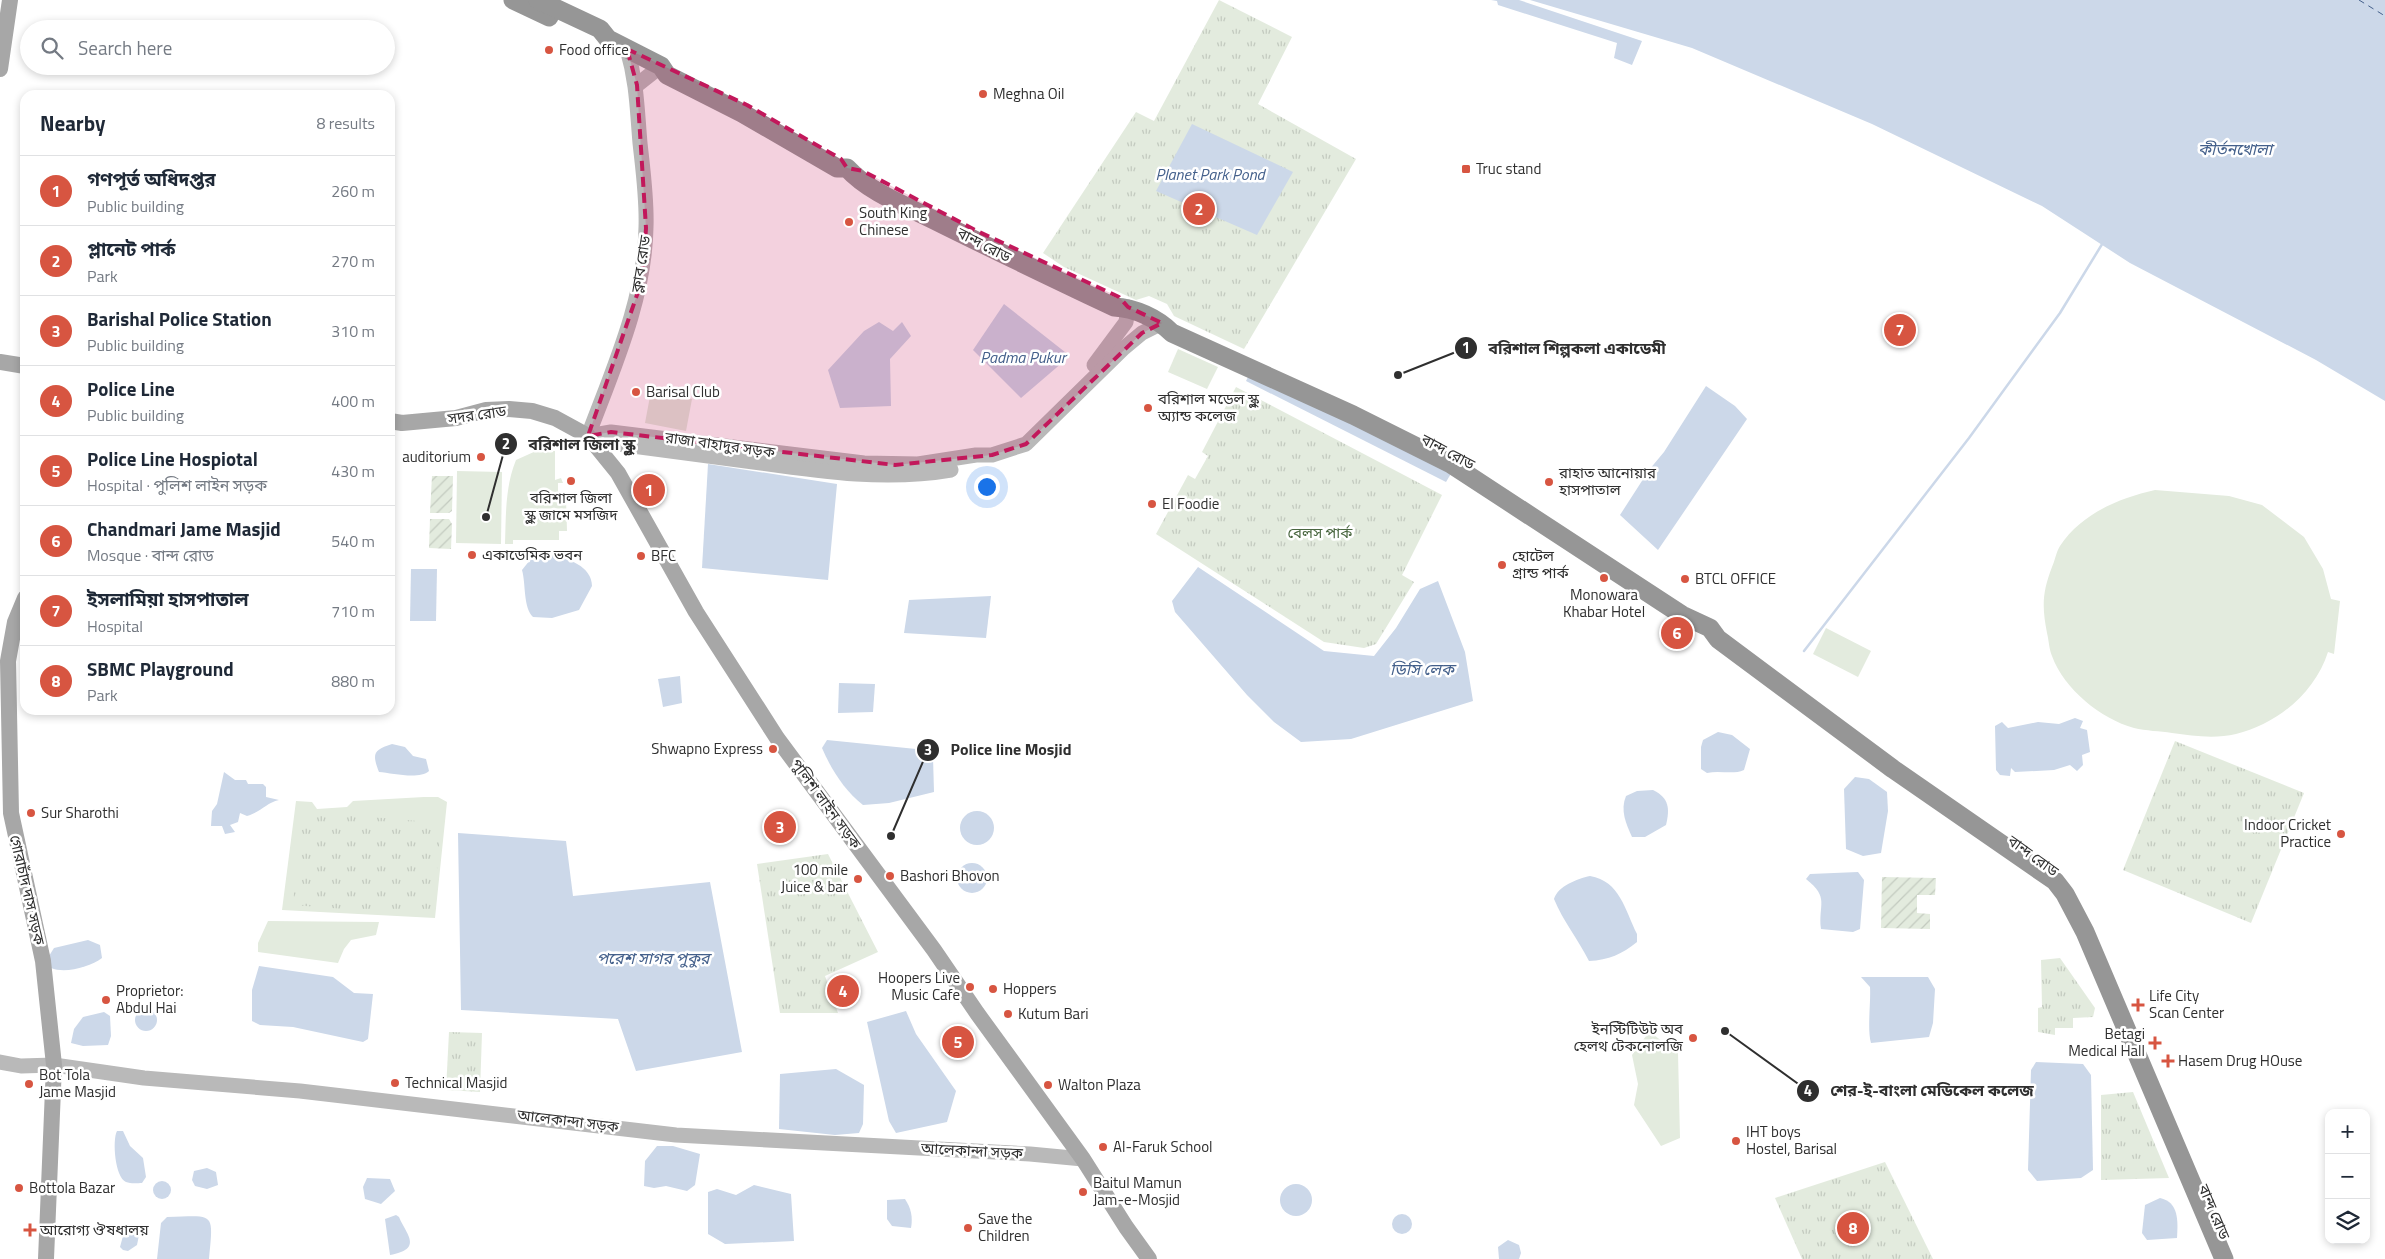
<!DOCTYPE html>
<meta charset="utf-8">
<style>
body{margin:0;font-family:"Titillium Web","Noto Sans Bengali",sans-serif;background:#f6f6f7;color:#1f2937}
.controls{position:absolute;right:15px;bottom:15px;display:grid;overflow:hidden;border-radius:10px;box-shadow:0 2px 8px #0003}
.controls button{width:45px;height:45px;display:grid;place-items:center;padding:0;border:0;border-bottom:1px solid #e0e1e3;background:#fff;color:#1f2937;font:25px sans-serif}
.you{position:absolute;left:986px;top:486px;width:18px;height:18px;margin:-12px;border:4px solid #fff;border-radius:50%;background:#1a73e8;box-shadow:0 0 0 8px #1a73e833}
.badge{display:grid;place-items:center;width:32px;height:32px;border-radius:50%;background:#d75541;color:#fff;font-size:16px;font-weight:700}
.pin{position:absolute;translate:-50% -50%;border:2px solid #fff;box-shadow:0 1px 5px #0006}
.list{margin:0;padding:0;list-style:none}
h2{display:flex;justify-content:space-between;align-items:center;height:65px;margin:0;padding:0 20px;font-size:21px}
h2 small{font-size:16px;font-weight:400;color:#747a83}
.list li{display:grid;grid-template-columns:32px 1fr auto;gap:15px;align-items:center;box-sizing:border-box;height:70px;padding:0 20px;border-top:1px solid #e0e1e3}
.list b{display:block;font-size:19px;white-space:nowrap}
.list p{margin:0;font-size:16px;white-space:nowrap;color:#747a83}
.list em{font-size:16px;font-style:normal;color:#747a83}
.icon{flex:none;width:28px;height:28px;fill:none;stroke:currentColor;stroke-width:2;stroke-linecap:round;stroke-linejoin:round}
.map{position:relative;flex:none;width:2385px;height:1259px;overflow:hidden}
.search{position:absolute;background:#fff;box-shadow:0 2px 8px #0003;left:20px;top:20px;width:375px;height:55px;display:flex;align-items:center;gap:12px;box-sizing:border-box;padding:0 18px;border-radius:28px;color:#747a83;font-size:19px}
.panel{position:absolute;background:#fff;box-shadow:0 2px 8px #0003;left:20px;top:90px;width:375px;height:625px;border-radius:15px}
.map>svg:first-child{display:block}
.grass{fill:#e3ebde}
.park{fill:url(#park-tufts)}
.garden{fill:url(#garden-furrows)}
.water{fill:#ccd8e9}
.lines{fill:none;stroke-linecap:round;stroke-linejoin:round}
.stream{stroke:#ccd8e9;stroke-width:2.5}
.ferry{stroke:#44608b;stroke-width:1;stroke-dasharray:6 5;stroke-linecap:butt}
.secondary{stroke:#b9b9b9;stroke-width:15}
.primary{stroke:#a7a7a7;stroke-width:16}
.highway{stroke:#969696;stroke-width:19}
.marked{fill:#c2185b;fill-opacity:0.2;stroke:#c2185b;stroke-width:4;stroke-dasharray:10 6;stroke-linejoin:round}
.poi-dot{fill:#d75541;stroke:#fff;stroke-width:2}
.labels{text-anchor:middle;stroke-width:5;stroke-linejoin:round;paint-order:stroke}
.poi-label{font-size:15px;fill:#2f2f2f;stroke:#fff;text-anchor:start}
.street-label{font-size:15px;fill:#2f2f2f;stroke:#fff}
.park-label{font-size:15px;fill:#4a6740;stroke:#fff}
.water-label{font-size:16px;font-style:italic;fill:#44608b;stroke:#fff}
.leader{fill:none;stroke:#2f2f2f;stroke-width:2}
.callout-dot{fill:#2f2f2f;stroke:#fff;stroke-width:2}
.mark-label{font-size:15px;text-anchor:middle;font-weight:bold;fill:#fff}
.callout-label{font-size:16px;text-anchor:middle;font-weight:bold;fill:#2f2f2f;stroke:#fff;stroke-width:5;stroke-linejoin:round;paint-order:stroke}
</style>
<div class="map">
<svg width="2385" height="1259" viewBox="0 0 2385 1259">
<defs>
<pattern id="park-tufts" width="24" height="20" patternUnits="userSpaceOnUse" patternTransform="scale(1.25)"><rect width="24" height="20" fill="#e3ebde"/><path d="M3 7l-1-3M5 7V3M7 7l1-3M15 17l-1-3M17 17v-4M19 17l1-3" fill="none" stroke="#c3cabf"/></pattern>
<pattern id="garden-furrows" width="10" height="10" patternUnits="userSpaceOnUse" patternTransform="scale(1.25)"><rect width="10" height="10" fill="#e3ebde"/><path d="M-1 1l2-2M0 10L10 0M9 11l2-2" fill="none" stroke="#c3cabf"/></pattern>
</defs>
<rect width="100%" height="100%" fill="#fff"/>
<g class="grass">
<polygon points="1178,349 1218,367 1207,389 1168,372"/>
<polygon points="651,391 692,399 686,431 645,423"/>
<path d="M536,451h19v29l6,-2 2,5h-5v8h2v8h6l1,32h-8v9h-46v4h-8c1,-29 0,-57 11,-84z"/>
<polygon points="457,471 502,472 501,544 456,543"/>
<path d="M2155,490l74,6 33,9 42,32 19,32 8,30 9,2 -6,53 -6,-2c-13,41 -51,72 -92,82 -21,5 -43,2 -64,-1 -12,-2 -26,-2 -38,-5 -33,-9 -70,-39 -82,-72 -3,-7 -3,-15 -5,-23 -5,-26 -5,-40 5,-66 3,-6 4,-15 8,-21 21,-32 59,-48 95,-56z"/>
<polygon points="1826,628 1871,651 1858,677 1813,654"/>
<polygon points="424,797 438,797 447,802 435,918 282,910 296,801 312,802 317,809 347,807 353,801"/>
<polygon points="268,921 379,922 376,935 351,940 344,949 338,963 258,952 258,943"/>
<polygon points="1639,1024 1678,1053 1680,1138 1661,1146 1634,1105 1638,1084 1632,1055 1646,1036"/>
</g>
<g class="park">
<polygon points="1219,0 1292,37 1258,104 1356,159 1244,349 1174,316 1167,304 1149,296 1136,300 1064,267 1043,253 1136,112 1154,121"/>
<polygon points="1236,387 1442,495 1402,575 1414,582 1376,644 1364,648 1324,642 1156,534 1188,475 1195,479 1208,456 1202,452"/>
<polygon points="2175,741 2304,793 2251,923 2123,870"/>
<polygon points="301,811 441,823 433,916 293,905"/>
<polygon points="828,854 878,952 825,976 838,1013 780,1013 757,864"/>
<polygon points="2060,958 2095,1008 2093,1017 2073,1018 2073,1028 2055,1028 2055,1035 2038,1032 2038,1008 2042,1007 2041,960"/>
<polygon points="449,1032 482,1033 480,1092 446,1090"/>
<polygon points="2133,1092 2169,1178 2101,1180 2101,1095"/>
<polygon points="1885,1162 1933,1259 1802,1259 1775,1198"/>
</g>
<g class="garden">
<polygon points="432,476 453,476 452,511 449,513 430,513"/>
<polygon points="430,519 449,519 452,524 451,549 429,548"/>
<polygon points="1882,877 1936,878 1935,895 1917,895 1917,913 1930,914 1930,929 1881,928"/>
</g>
<g class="water">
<polygon points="1491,0 1519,0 1642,41 1632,65 1614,58 1617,43 1498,5 1497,1"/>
<polygon points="1530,0 2385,0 2385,401 2316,360 2130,263 2042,206 1872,124 1692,48"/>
<polygon points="1192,124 1293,172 1257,235 1156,191"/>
<polygon points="1004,304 1070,356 1021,398 973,350"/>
<polygon points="879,322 893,331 902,322 911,336 890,359 891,406 840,408 828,370 864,331"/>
<polygon points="1250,373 1452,472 1446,482 1246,381"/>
<polygon points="1706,386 1735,406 1747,419 1658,550 1620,515 1649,470 1664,452"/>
<polygon points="708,464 837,484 828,580 702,568"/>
<path d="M552,555c15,3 40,11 40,31l-13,24 -27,8 -19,-1c-10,-10 -7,-33 -11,-47l8,-10z"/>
<polygon points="1198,567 1324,651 1374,656 1396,628 1420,589 1438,581 1465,652 1473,701 1351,739 1301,742 1274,722 1247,695 1175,612 1172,601"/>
<polygon points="411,569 437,569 436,621 410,621"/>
<polygon points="991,596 986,638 904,633 909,600"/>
<polygon points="680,676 682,703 663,707 658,679"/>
<polygon points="839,683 875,684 873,712 838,713"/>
<polygon points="2075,718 2083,721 2080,728 2087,730 2090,752 2082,755 2083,765 2077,771 2070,765 2054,770 2015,772 2011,768 2010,776 2000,775 1996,770 1995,726 2002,722 2008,728 2038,722 2059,724"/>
<path d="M1718,732l14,3 18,14 -6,21c-11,5 -24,0 -37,3l-6,-4v-22l2,-7z"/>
<path d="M827,740l99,10 7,7 1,35 -45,11 -26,2c-19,-15 -32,-36 -41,-57z"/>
<path d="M392,744l13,3 8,9 13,3 3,12c-10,9 -37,2 -50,1 -7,-18 -6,-22 13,-28z"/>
<path d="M224,772l11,8h11l2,4h15l3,3v10l13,3c-13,3 -18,12 -32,16l-7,-3 -2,9 -8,3 5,7 -10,2 -3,-8h-11l1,-15 5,-7z"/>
<polygon points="1855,777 1869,779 1887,792 1888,811 1881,853 1863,856 1846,849 1844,789"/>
<path d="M1653,790c16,8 17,18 13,35l-21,12h-13c-6,-13 -12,-27 -6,-41l11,-5z"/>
<circle cx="977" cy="828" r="17"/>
<polygon points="458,833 566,841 573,896 710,882 742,1052 636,1071 618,1019 461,1010"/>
<circle cx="972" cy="878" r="15"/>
<path d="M1858,872l6,8 -4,49 -7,3 -32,-3c-3,-25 9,-31 -15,-50l4,-5z"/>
<path d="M1590,876c30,5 35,34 47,58v8c-15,12 -28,18 -48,19 -11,-22 -26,-40 -35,-62 4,-13 23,-20 36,-23z"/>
<path d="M88,940l12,5 2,13c-12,9 -37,16 -51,10l-2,-12 5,-8z"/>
<polygon points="259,966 333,977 354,993 373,994 368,1039 363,1042 293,1027 260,1025 252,1021 252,990"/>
<path d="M1861,977h67l7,12 -2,34 -4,14 -58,6c-4,-14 0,-40 -1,-56z"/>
<circle cx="146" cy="1020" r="11"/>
<polygon points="906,1011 916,1034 956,1091 947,1122 896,1133 889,1121 867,1022"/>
<polygon points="104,1012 110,1016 111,1036 108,1045 83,1046 71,1043 74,1029 83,1017"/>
<polygon points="2036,1062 2083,1064 2091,1075 2093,1170 2081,1178 2037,1181 2028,1170 2031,1070"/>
<polygon points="836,1069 864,1085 863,1124 859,1133 835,1135 779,1129 780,1074"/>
<path d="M117,1131h6l7,15 13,12 3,19 -4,6c-4,0 -11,1 -16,-1 -11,-4 -14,-42 -9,-51z"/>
<polygon points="657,1146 673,1146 700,1154 695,1185 687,1191 666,1186 654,1188 644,1186 645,1161"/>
<polygon points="207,1168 216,1172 218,1185 207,1189 195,1186 192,1180 194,1171"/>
<polygon points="367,1178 390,1179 395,1191 381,1204 365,1199 363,1187"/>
<circle cx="162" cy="1190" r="9"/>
<circle cx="1296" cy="1200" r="16"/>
<polygon points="754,1185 791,1194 794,1241 725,1244 708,1234 708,1192 717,1189 736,1195"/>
<path d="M2160,1198c19,4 18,23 17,40l-30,2 -5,-7 3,-28z"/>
<path d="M905,1199c6,9 8,18 6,29l-19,-2 -5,-7v-19z"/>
<circle cx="1402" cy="1224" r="10"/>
<path d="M396,1215l3,2c7,17 25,32 -9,38l-5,-36z"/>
<path d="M167,1217c47,-1 47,-7 42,42h-52l4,-36z"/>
<polygon points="137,1227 140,1230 137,1245 128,1251 123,1250 120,1247 123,1236"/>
<polygon points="1508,1240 1519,1245 1521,1253 1519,1259 1499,1259 1498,1247"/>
</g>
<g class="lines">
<polyline class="stream" points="1804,651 1969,438 2060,313 2104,241"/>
<polyline class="ferry" points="2359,0 2385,16"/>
<g class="secondary">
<polyline points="637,85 661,66"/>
<polyline points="1094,365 1126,322 1128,307"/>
<polyline points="588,436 611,432 864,463 918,464 976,455 992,455 1026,444 1124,348 1142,333 1162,323"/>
<path d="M588,436c25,-67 57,-137 58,-209 1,-28 -3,-56 -6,-84 -3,-34 -3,-60 -13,-94"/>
<path d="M590,436l20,7c50,7 101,13 151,20 63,9 127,18 190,7"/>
<polyline points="0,1062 21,1066 54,1065 144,1078 300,1091 676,1135 1030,1154 1083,1159"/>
</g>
<g class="primary">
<polyline points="0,69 10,0"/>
<polyline points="0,362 25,366"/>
<polyline points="390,421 402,423 456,418 486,410 509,409 532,411 555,418 588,436 618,473 696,612 777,738 934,950 977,1013 1083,1159 1126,1227 1149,1259"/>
<polyline points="25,598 15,622 8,661 11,813 43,961 54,1065 46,1259"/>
</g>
<g class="highway">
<polyline points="513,0 549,17"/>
<path d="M538,0l62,29 8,10 53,27 6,9 75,38 95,55h10c22,24 57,37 85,51 60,30 121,59 182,88 21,1 43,11 58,26l181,82 98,49 231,151 28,13 8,11 175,130 162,112 10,13 20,38 139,327"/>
</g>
</g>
<path class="marked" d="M627,49l120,56 94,54 6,9 16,3 112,59 144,67 9,10 34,16 -20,10 -116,111 -34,11 -97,10 -284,-33 -23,4 50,-144 6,-34 2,-30 -9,-143z"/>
<g class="poi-dot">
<circle cx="549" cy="50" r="5"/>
<circle cx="983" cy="94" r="5"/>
<rect x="1461" y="164" width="10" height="10" rx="2.5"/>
<circle cx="849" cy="222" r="5"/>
<circle cx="636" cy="392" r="5"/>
<circle cx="1148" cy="408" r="5"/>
<circle cx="481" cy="457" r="5"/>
<circle cx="571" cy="481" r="5"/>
<circle cx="1549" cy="482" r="5"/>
<circle cx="1152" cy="504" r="5"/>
<circle cx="472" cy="555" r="5"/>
<circle cx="641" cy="556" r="5"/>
<circle cx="1502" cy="565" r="5"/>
<circle cx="1604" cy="578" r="5"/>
<circle cx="1685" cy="579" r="5"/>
<circle cx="773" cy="749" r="5"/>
<circle cx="31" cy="813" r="5"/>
<circle cx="2341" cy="834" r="5"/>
<circle cx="890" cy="876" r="5"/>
<circle cx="858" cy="879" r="5"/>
<circle cx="970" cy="987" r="5"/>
<circle cx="993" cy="989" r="5"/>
<circle cx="106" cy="1000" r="5"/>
<path d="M2135.5 997.5h5v5h5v5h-5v5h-5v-5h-5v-5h5z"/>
<circle cx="1008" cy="1014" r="5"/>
<circle cx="1693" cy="1038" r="5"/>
<path d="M2152.5 1035.5h5v5h5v5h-5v5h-5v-5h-5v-5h5z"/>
<path d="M2165.5 1053.5h5v5h5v5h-5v5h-5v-5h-5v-5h5z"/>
<circle cx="395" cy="1083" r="5"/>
<circle cx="29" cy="1084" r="5"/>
<circle cx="1048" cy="1085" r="5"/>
<circle cx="1736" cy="1141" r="5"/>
<circle cx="1103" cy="1147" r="5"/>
<circle cx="19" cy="1188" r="5"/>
<circle cx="1083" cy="1192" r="5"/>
<circle cx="968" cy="1228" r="5"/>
<path d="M27.5 1222.5h5v5h5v5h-5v5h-5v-5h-5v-5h5z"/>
</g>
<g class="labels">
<g class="poi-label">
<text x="559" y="55">Food office</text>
<text x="993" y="99">Meghna Oil</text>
<text x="1476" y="174">Truc stand</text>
<text x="859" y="218">South King<tspan x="859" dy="17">Chinese</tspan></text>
<text x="646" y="397">Barisal Club</text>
<text x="1158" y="404">বরিশাল মডেল স্কুল<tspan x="1158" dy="17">অ্যান্ড কলেজ</tspan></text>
<text x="471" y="462" text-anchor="end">auditorium</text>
<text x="1559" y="478">রাহাত আনোয়ার<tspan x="1559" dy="17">হাসপাতাল</tspan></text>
<text x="571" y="503" text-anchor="middle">বরিশাল জিলা<tspan x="571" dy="17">স্কুল জামে মসজিদ</tspan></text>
<text x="1162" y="509">El Foodie</text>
<text x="482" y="560">একাডেমিক ভবন</text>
<text x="651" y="561">BFC</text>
<text x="1512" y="561">হোটেল<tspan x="1512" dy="17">গ্রান্ড পার্ক</tspan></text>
<text x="1695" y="584">BTCL OFFICE</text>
<text x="1604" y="600" text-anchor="middle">Monowara<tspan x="1604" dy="17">Khabar Hotel</tspan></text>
<text x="763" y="754" text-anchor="end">Shwapno Express</text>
<text x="41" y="818">Sur Sharothi</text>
<text x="2331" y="830" text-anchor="end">Indoor Cricket<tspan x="2331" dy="17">Practice</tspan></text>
<text x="848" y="875" text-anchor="end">100 mile<tspan x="848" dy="17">Juice &amp; bar</tspan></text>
<text x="900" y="881">Bashori Bhovon</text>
<text x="960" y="983" text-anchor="end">Hoopers Live<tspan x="960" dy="17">Music Cafe</tspan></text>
<text x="1003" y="994">Hoppers</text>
<text x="116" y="996">Proprietor:<tspan x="116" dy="17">Abdul Hai</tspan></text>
<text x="2149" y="1001">Life City<tspan x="2149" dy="17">Scan Center</tspan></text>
<text x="1018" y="1019">Kutum Bari</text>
<text x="1683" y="1034" text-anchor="end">ইনস্টিটিউট অব<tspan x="1683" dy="17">হেলথ টেকনোলজি</tspan></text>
<text x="2145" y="1039" text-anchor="end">Betagi<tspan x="2145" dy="17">Medical Hall</tspan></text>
<text x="2178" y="1066">Hasem Drug HOuse</text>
<text x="39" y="1080">Bot Tola<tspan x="39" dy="17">Jame Masjid</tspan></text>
<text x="405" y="1088">Technical Masjid</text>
<text x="1058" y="1090">Walton Plaza</text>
<text x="1746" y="1137">IHT boys<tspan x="1746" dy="17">Hostel, Barisal</tspan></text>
<text x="1113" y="1152">Al-Faruk School</text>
<text x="1093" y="1188">Baitul Mamun<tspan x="1093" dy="17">Jam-e-Mosjid</tspan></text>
<text x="29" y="1193">Bottola Bazar</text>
<text x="978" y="1224">Save the<tspan x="978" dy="17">Children</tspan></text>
<text x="40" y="1235">আরোগ্য ঔষধালয়</text>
</g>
<g class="street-label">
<text transform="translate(984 245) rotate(27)" y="5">বান্দ রোড</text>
<text transform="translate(641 264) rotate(-81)" y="5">ক্লাব রোড</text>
<text transform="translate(477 415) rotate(-8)" y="5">সদর রোড</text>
<text transform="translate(720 445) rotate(8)" y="5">রাজা বাহাদুর সড়ক</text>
<text transform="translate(1448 452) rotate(28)" y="5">বান্দ রোড</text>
<text transform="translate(826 804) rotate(54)" y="5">পুলিশ লাইন সড়ক</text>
<text transform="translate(2033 856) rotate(36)" y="5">বান্দ রোড</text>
<text transform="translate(27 890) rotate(77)" y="5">গোরাচাঁদ দাস সড়ক</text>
<text transform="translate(568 1121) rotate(7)" y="5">আলেকান্দা সড়ক</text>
<text transform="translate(972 1151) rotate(3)" y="5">আলেকান্দা সড়ক</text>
<text transform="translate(2214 1212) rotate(67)" y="5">বান্দ রোড</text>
</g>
<g class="park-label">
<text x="1320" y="538">বেলস পার্ক</text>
</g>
<g class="water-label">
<text x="2235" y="155">কীর্তনখোলা</text>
<text x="1210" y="180">Planet Park Pond</text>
<text x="1023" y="363">Padma Pukur</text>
<text x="1422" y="675">ডিসি লেক</text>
<text x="653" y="964">পরেশ সাগর পুকুর</text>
</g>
</g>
<path class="leader" d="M1398 375L1466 348M486 517L506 444M891 836L928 750M1725 1031L1808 1091"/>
<g class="callout-dot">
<circle cx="1398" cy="375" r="5"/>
<circle cx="486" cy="517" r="5"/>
<circle cx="891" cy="836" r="5"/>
<circle cx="1725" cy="1031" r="5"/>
<circle cx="1466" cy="348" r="12"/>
<circle cx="506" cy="444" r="12"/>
<circle cx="928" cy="750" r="12"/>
<circle cx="1808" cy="1091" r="12"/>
</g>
<g class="mark-label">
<text x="1466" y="353">1</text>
<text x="506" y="449">2</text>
<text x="928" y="755">3</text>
<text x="1808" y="1096">4</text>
</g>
<g class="callout-label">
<text x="1577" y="354">বরিশাল শিল্পকলা একাডেমী</text>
<text x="582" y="450">বরিশাল জিলা স্কুল</text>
<text x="1011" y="755">Police line Mosjid</text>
<text x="1932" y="1096">শের-ই-বাংলা মেডিকেল কলেজ</text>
</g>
</svg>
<div class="controls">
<button>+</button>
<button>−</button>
<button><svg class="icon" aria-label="layers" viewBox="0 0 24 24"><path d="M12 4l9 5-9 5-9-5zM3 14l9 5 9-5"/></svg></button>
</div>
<div class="you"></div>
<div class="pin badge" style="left:649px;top:490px">1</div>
<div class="pin badge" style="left:1199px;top:209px">2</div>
<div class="pin badge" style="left:780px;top:827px">3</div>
<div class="pin badge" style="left:843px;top:991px">4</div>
<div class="pin badge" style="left:958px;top:1042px">5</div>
<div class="pin badge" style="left:1677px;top:633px">6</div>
<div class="pin badge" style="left:1900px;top:330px">7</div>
<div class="pin badge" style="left:1853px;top:1228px">8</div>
<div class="search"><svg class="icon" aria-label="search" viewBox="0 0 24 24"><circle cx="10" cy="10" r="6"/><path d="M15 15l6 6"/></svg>Search here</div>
<section class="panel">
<h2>Nearby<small>8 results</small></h2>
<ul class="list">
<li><span class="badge">1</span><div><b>গণপূর্ত অধিদপ্তর</b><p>Public building</p></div><em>260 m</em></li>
<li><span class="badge">2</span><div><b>প্লানেট পার্ক</b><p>Park</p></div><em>270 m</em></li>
<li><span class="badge">3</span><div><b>Barishal Police Station</b><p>Public building</p></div><em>310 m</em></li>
<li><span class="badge">4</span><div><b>Police Line</b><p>Public building</p></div><em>400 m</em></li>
<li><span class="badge">5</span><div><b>Police Line Hospiotal</b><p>Hospital · পুলিশ লাইন সড়ক</p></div><em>430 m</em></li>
<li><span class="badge">6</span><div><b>Chandmari Jame Masjid</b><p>Mosque · বান্দ রোড</p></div><em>540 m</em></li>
<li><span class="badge">7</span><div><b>ইসলামিয়া হাসপাতাল</b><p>Hospital</p></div><em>710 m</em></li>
<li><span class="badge">8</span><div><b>SBMC Playground</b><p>Park</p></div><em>880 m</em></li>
</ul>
</section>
</div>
